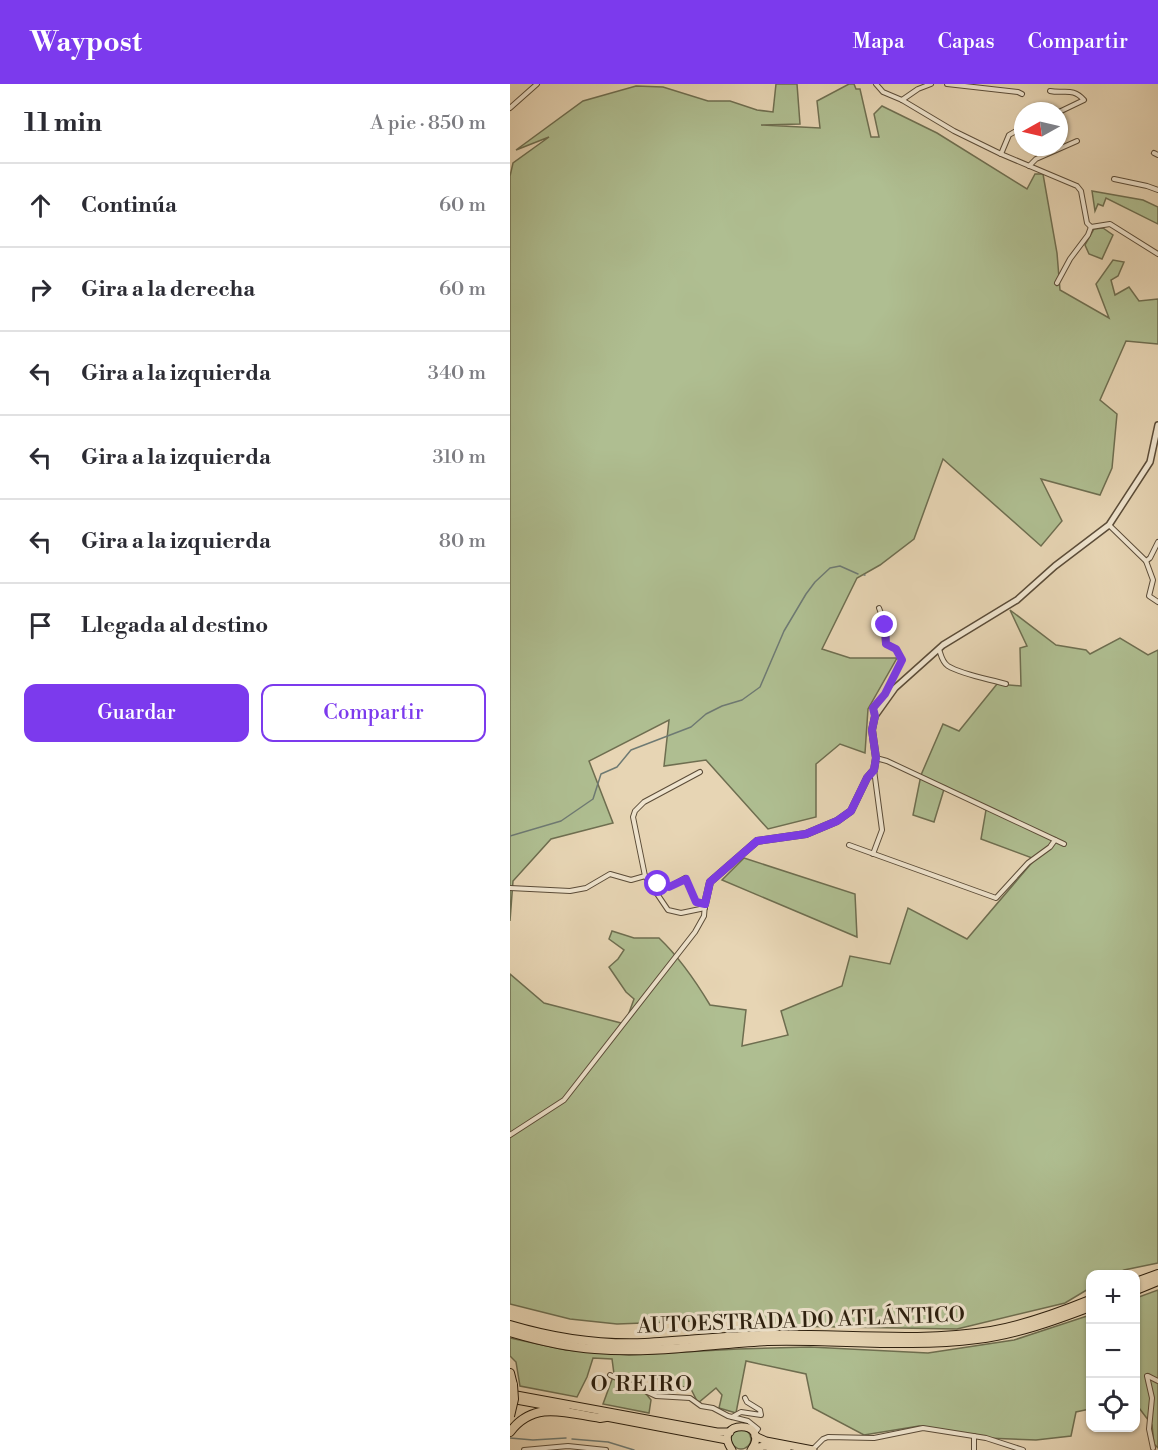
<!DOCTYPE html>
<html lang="es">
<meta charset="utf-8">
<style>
body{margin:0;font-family:"Libre Bodoni",serif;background:#f7f7f7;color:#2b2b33}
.controls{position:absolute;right:18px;bottom:18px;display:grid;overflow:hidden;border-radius:12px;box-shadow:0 2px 4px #0004}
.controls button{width:54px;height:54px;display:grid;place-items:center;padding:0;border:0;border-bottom:2px solid #e1e1e2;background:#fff;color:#2b2b33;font:30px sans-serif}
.compass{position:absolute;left:504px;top:18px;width:54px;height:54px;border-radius:50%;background:#fff;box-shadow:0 2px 4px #0004;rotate:262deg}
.stop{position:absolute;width:18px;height:18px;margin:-14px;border:4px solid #7c3aed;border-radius:50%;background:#fff}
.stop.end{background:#7c3aed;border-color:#fff;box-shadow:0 2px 6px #0008}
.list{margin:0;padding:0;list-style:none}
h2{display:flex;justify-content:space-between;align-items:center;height:78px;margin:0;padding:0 24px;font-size:26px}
h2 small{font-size:20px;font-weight:400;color:#7c7c81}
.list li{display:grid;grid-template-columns:39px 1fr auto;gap:18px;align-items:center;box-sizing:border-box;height:84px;padding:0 24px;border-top:2px solid #e1e1e2}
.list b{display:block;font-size:22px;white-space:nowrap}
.list em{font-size:20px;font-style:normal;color:#7c7c81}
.actions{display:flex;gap:12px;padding:18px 24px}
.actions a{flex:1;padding:14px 0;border:2px solid #7c3aed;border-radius:12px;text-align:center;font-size:21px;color:#7c3aed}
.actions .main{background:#7c3aed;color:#fff}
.icon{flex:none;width:33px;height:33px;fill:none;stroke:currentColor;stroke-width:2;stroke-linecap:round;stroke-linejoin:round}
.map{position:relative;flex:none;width:648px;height:1366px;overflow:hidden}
header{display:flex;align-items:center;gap:36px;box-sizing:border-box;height:84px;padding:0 30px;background:#7c3aed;color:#fff}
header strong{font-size:28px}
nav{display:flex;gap:33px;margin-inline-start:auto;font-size:21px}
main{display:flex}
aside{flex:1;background:#fff}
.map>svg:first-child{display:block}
.green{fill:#afbe91;stroke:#6e6e50;stroke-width:1.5}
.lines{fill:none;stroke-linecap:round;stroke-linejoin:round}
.stream{stroke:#6e7a73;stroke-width:1.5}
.minor-casing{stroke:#5b4c38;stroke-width:6}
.tertiary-casing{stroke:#5b4c38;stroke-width:8}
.trunk-casing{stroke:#2c1f0e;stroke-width:9}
.motorway-casing{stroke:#2c1f0e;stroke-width:10}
.minor{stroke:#efe4ce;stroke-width:4}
.tertiary{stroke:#efe4ce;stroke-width:5}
.trunk{stroke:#e7d5b4;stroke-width:7}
.motorway{stroke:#e7d5b4;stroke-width:8}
.motorway-bridge-casing{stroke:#2c1f0e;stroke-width:10;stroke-linecap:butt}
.motorway-bridge{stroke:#e7d5b4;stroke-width:8}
.route{stroke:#7c3aed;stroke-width:8}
.labels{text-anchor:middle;stroke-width:6;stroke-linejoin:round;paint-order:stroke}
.street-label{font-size:21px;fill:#2c1f0e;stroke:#efe4ce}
.neighbourhood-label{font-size:22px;letter-spacing:1.5px;fill:#2c1f0e;stroke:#efe4ce}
</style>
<header>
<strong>Waypost</strong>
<nav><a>Mapa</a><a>Capas</a><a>Compartir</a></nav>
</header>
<main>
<aside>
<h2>11 min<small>A pie · 850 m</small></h2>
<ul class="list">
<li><svg class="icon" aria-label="ahead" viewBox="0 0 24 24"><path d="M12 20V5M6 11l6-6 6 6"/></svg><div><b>Continúa</b></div><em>60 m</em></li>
<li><svg class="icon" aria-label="right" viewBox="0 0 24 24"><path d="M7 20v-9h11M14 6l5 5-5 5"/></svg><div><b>Gira a la derecha</b></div><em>60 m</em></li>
<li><svg class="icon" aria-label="left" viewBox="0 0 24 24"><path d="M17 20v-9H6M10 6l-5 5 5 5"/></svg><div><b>Gira a la izquierda</b></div><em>340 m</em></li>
<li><svg class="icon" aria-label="left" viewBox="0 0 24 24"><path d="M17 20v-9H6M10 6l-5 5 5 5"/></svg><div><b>Gira a la izquierda</b></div><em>310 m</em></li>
<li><svg class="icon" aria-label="left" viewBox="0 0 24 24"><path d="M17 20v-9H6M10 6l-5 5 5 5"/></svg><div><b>Gira a la izquierda</b></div><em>80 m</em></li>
<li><svg class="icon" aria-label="arrive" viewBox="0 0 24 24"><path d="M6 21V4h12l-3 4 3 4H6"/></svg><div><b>Llegada al destino</b></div></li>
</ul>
<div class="actions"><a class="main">Guardar</a><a>Compartir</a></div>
</aside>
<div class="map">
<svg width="648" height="1366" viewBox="0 0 648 1366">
<rect width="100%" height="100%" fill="#e7d5b4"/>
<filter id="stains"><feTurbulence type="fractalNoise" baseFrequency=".00333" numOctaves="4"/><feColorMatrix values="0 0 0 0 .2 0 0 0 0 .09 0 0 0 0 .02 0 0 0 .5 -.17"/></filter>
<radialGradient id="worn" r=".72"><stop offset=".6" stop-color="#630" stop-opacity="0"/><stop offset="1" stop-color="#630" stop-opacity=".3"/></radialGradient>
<g class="green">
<polygon points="266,0 287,0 290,40 251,41 310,44 307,17 339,0 344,0 346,5 350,5 361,53 369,53 364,30 372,22 427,49 517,105 525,90 533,90 547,169 550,206 599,234 586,200 603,176 614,178 608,192 601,196 605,211 619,203 629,217 648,215 648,260 616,257 590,316 607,330 602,384 590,411 531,395 552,437 531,462 433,375 404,455 370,481 347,494 312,565 340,574 387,574 358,625 355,669 330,660 306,680 306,733 258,745 196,676 154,682 159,636 79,677 103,739 41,755 3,797 0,837 0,92 3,79 39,53 6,66 73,17 126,2 153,3 198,17 220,17 247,26 263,28"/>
<polygon points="582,107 633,116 648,123 648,140 596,114 593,122 588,120 585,127"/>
<polygon points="593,144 603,151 592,175 579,170 575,161 584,145"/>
<path d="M500,526l46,35 30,5 4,4 30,-16 28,17 10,-5v613l-34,7 -9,4h-25v14l-25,15 -108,26 -177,-3 -31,-7 -132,5 -47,-5 -60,-15v-330l34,29 81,21 9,-25 -8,-7 -17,-25 9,-8 6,-9 -15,-11 3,-8 22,7h25c21,20 36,42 51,67l36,5 -4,36 46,-11 -7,-24 61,-25 8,-30 40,8 18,-56 59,31 68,-80 -54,-20 5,-29 -41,-24 -11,36 -21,-7 8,-40 22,-51 16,7 38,-47 24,2 -1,-38 7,-2z"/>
<polygon points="234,774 345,810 347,853 212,796"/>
<polygon points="648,1206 648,1364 644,1360 642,1341 626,1320 626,1214"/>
<polygon points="580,1231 580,1325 566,1328 561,1352 526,1356 476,1354 409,1342 354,1351 303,1324 296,1290 236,1277 226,1329 209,1324 212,1311 206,1304 188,1319 181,1305 133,1290 133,1306 141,1316 139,1329 93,1320 104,1290 102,1275 83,1274 77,1293 67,1313 10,1302 6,1278 0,1272 0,1254 56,1266 119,1271 228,1265 300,1263 418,1269 504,1256"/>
<circle cx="231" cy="1355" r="10"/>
</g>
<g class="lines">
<g class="stream">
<polyline points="354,491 355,491"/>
<polyline points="0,752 51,737 83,715 91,690 107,683 121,666 181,643 196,630 212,622 232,616 250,603 274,547 296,510 305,498 320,484 330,482 348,490"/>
<polyline points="0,1354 23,1356 56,1354"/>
<polyline points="62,1355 98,1358 124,1366"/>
</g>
<g class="minor-casing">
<g id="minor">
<polyline points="366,0 373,8 392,16 444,47 491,70 567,102 571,107 577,139 581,143 600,140 648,170"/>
<polyline points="437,0 508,8 512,10"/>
<path d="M540,7c14,3 23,-4 34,9l-25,12"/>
<polyline points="392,16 408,5 421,0"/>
<polyline points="0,24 27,0"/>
<polyline points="644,69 648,71"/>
<polyline points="491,70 499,51 513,43"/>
<polyline points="519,82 526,75 567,57"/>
<polyline points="604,95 637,102 648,106"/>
<polyline points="547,199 560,175 578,151 581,143"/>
<polyline points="599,441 636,477 640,474 648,458"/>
<polyline points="636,477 643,496 639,512 648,518"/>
<path d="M429,565c2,6 3,13 9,17 15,9 41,13 58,18"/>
<polyline points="365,632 364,622 375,610 392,576 386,565 375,559 374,537 369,524"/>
<polyline points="366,674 377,677 554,760"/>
<polyline points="190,688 134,718 125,727 123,733 135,792 158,826 171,829 195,824"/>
<polyline points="339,761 486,814 518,779 540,763 545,756"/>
<polyline points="363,770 372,746 364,686"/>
<polyline points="0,804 60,807 76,804 100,790 121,796 135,792 159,803 175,794 186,818 195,820 194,832 185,848 54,1016 0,1051"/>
<polyline points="100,1291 146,1312 180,1314 191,1322 203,1324 218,1332 238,1337 248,1345 244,1350"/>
<polyline points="637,1292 642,1314 639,1345 643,1364"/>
<polyline points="638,1292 648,1297"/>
<polyline points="222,1333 231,1328 251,1331 250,1326 237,1318 235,1314"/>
<polyline points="303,1365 313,1355 318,1353 364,1354 413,1344 476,1354 513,1366"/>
<polyline points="14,1366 58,1362 96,1366"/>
<polyline points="464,1366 464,1352"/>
</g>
</g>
<g class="tertiary-casing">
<polyline id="tertiary" points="195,820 200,798 247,757 296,750 327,737 341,727 357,694 364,686 366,674 362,646 365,632 385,604 433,561 507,516 545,482 599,441 640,378 648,341"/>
</g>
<g class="trunk-casing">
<g id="trunk">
<polyline points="1,1310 207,1348 220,1348"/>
<polyline points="0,1315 56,1325"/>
<polyline points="91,1332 217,1356"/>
<polyline points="245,1352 256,1357 303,1366"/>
<polyline points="243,1364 255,1362 277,1366"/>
<path d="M222,1366c-22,-31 41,-31 19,0"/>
</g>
</g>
<g class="motorway-casing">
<g id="motorway">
<polyline points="626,1198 648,1190"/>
<polyline points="626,1206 648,1197"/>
<path d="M0,1241c44,13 89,20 135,18 39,-2 79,-7 118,-8 76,-2 153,8 228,-4 34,-6 67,-18 99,-31"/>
<path d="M0,1248c27,8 56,15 85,17 57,5 115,-5 172,-8 70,-2 140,7 210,-2 40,-5 76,-18 113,-32"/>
<polyline points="0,1289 3,1301"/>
<path d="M0,1348c24,-32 56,-19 90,-14l6,-1"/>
</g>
</g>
<use href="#minor" class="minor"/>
<use href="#tertiary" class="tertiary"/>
<use href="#trunk" class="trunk"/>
<use href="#motorway" class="motorway"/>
<g class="motorway-bridge-casing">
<polyline id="motorway-bridge" points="0,1332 4,1315 3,1301"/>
</g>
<use href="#motorway-bridge" class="motorway-bridge"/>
</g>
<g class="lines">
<polyline class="route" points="148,800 159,803 176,795 186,818 195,820 200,798 247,757 296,750 327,737 341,727 357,694 364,686 366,674 362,646 365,632 363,624 375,610 392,576 386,565 376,560 375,541"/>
</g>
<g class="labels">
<g class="street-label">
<text transform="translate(291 1236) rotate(-2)" y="7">AUTOESTRADA DO ATLÁNTICO</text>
</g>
<g class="neighbourhood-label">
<text x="132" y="1307">O REIRO</text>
</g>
</g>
<rect width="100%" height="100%" filter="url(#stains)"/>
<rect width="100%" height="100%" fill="url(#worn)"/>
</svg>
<div class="controls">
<button>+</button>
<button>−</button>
<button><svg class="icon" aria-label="locate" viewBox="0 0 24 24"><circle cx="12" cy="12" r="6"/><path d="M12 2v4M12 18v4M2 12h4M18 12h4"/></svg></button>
</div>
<svg class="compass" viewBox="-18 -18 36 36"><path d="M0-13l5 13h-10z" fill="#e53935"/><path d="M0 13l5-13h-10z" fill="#7c7c81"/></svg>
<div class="stop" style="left:148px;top:800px"></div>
<div class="stop end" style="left:375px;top:541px"></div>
</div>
</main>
